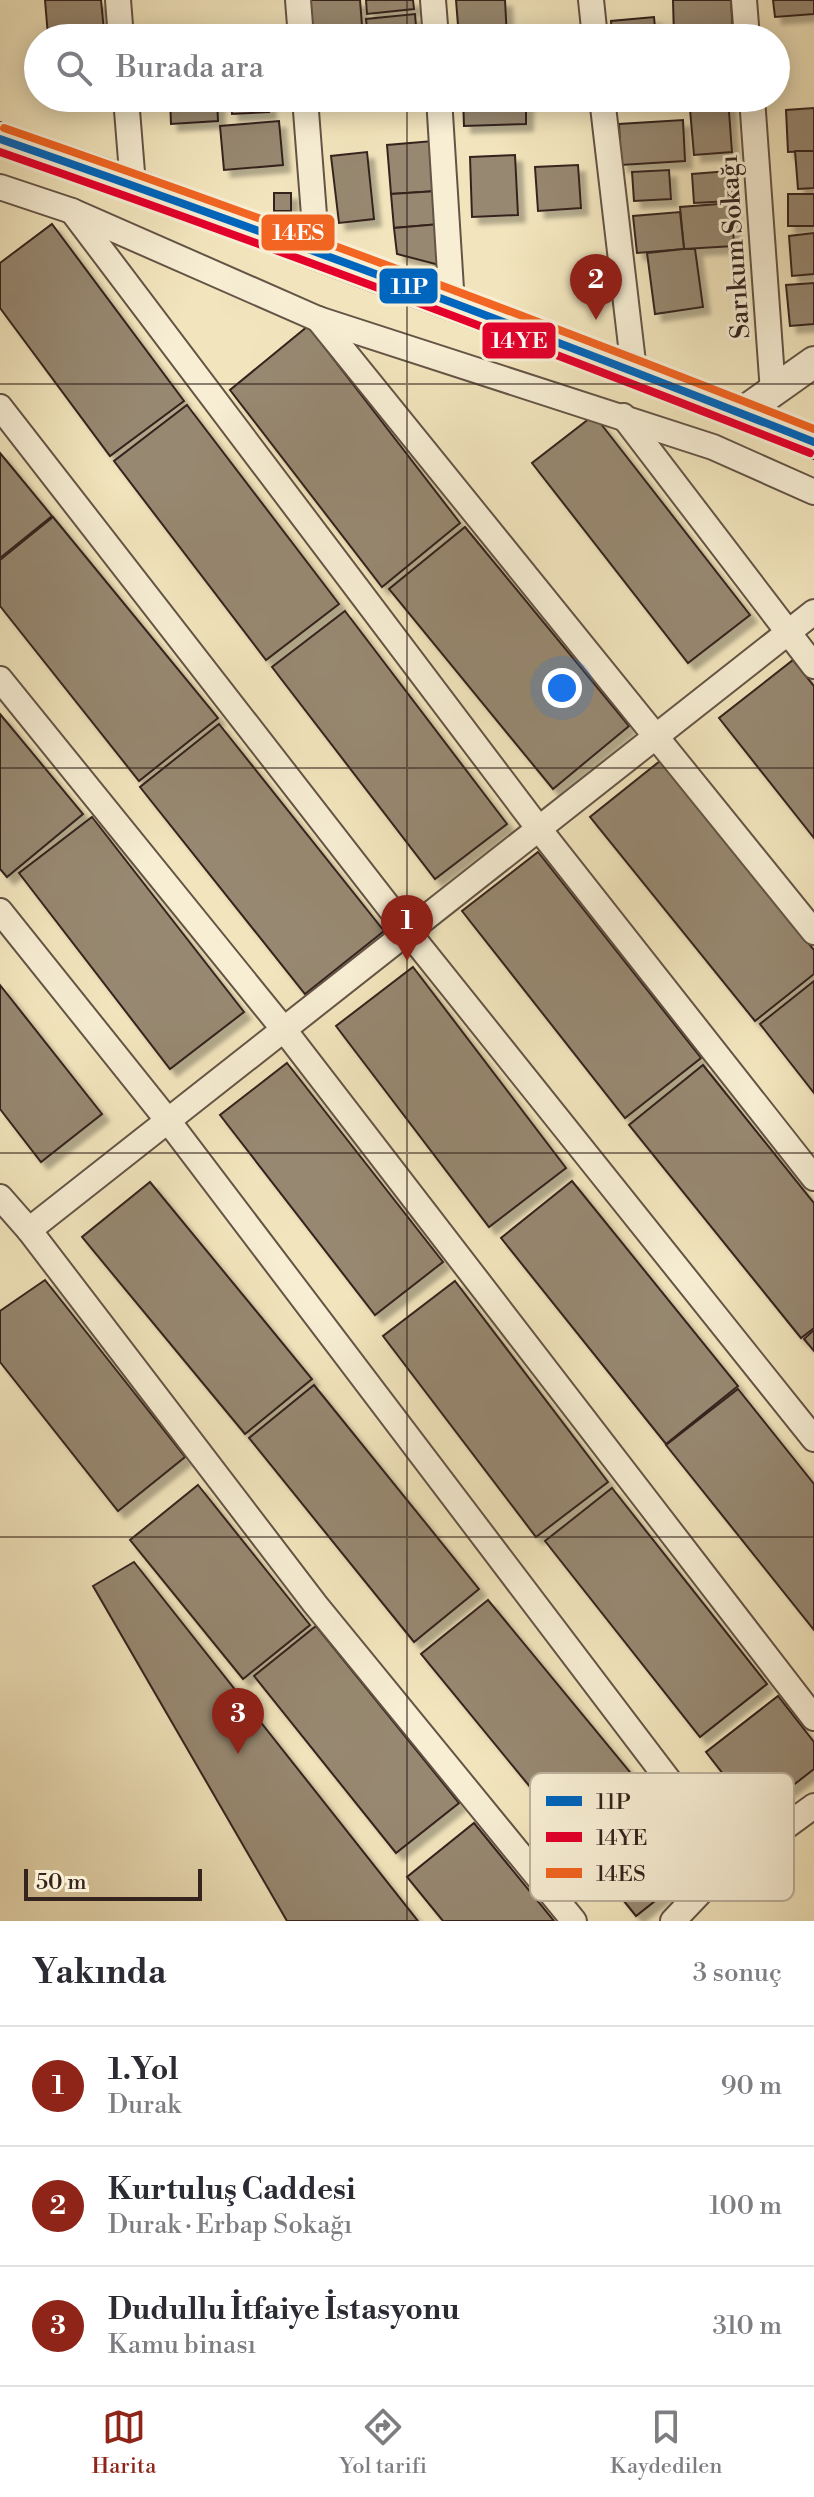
<!DOCTYPE html>
<html lang="tr">
<meta charset="utf-8">
<style>
body{margin:0;font-family:"Libre Bodoni",serif;background:#f7f7f7;color:#2b2b33}
.scale{position:absolute;left:24px;bottom:20px;width:178px;box-sizing:border-box;padding-left:8px;border:4px solid #35241e;border-top:0;font-size:22px;line-height:28px;white-space:nowrap;color:#35241e;-webkit-text-stroke:6px #f7eed4;paint-order:stroke}
.you{position:absolute;left:562px;top:688px;width:28px;height:28px;margin:-20px;border:6px solid #fff;border-radius:50%;background:#1a73e8;box-shadow:0 0 0 12px #1a73e833}
.badge{display:grid;place-items:center;width:52px;height:52px;border-radius:50%;background:#8f2418;color:#fff;font-size:26px;font-weight:700}
.pin{position:absolute;translate:-50% -66px;filter:drop-shadow(0 2px 4px #0008)}
.pin::after{content:'';position:absolute;top:42px;width:28px;height:24px;background:inherit;clip-path:polygon(0 0,100% 0,50% 100%)}
.list{margin:0;padding:0;list-style:none}
h2{display:flex;justify-content:space-between;align-items:center;height:104px;margin:0;padding:0 32px;font-size:34px}
h2 small{font-size:26px;font-weight:400;color:#7c7c81}
.list li{display:grid;grid-template-columns:52px 1fr auto;gap:24px;align-items:center;box-sizing:border-box;height:120px;padding:0 32px;border-top:2px solid #e1e1e2}
.list b{display:block;font-size:30px;white-space:nowrap}
.list p{margin:0;font-size:26px;white-space:nowrap;color:#7c7c81}
.list em{font-size:26px;font-style:normal;color:#7c7c81}
.icon{flex:none;width:44px;height:44px;fill:none;stroke:currentColor;stroke-width:2;stroke-linecap:round;stroke-linejoin:round}
.map{position:relative;flex:none;width:814px;height:1921px;overflow:hidden}
.search{position:absolute;background:#fff;box-shadow:0 4px 20px #0003;left:24px;right:24px;top:24px;height:88px;display:flex;align-items:center;gap:20px;box-sizing:border-box;padding:0 28px;border-radius:44px;color:#7c7c81;font-size:30px}
.sheet{height:464px;background:#fff}
nav{display:flex;justify-content:space-around;align-items:center;box-sizing:border-box;height:112px;border-top:2px solid #e1e1e2;background:#fff;font-size:22px;color:#7c7c81}
nav a{display:grid;justify-items:center;gap:4px}
nav .on{color:#8f2418}
.map>svg:first-child{display:block}
.building{fill:#978871;stroke:#35241e;stroke-width:2;filter:url(#shadow)}
.lines{fill:none;stroke-linecap:round;stroke-linejoin:round}
.minor-casing{stroke:#645446;stroke-width:28}
.tertiary-casing{stroke:#645446;stroke-width:34}
.secondary-casing{stroke:#35241e;stroke-width:36}
.minor{stroke:#f7eed4;stroke-width:24}
.tertiary{stroke:#f7eed4;stroke-width:30}
.secondary{stroke:#f7eed4;stroke-width:32}
.bus-1-casing{stroke:#f7eed4;stroke-width:14}
.bus-2-casing{stroke:#f7eed4;stroke-width:14}
.bus-3-casing{stroke:#f7eed4;stroke-width:14}
.bus-1{stroke:#0065bd;stroke-width:8}
.bus-2{stroke:#e4002b;stroke-width:8}
.bus-3{stroke:#f26522;stroke-width:8}
.grid{fill:none;stroke:#35241e;stroke-width:2;stroke-opacity:0.55}
.labels{text-anchor:middle;stroke-width:6;stroke-linejoin:round;paint-order:stroke}
.street-label{font-size:26px;fill:#35241e;stroke:#f7eed4}
.key{fill:#f7eed4;stroke:#bdb19d;stroke-width:2}
.key-label{font-size:22px;fill:#35241e}
.line-badge{stroke:#f7eed4;stroke-width:3}
.badge-label{font-size:22px;text-anchor:middle;font-weight:bold;fill:#fff}
</style>
<div class="map">
<svg width="814" height="1921" viewBox="0 0 814 1921">
<defs>
<filter id="shadow"><feDropShadow dx="7" dy="7" stdDeviation="2" flood-color="#0004"/></filter>
</defs>
<rect width="100%" height="100%" fill="#f2e5bd"/>
<filter id="stains"><feTurbulence type="fractalNoise" baseFrequency=".0025" numOctaves="4"/><feColorMatrix values="0 0 0 0 .2 0 0 0 0 .09 0 0 0 0 .02 0 0 0 .5 -.17"/></filter>
<radialGradient id="worn" r=".72"><stop offset=".6" stop-color="#630" stop-opacity="0"/><stop offset="1" stop-color="#630" stop-opacity=".3"/></radialGradient>
<g class="building">
<polygon points="45,0 101,0 104,31 48,36"/>
<polygon points="308,0 360,0 363,38 311,38"/>
<polygon points="366,0 413,0 414,9 367,14"/>
<polygon points="456,0 505,0 507,38 459,38"/>
<polygon points="673,0 731,0 733,34 674,37"/>
<polygon points="773,0 814,0 814,14 775,17"/>
<polygon points="415,14 417,38 368,38 366,19"/>
<polygon points="654,17 656,38 612,38 611,21"/>
<polygon points="217,34 218,38 176,38"/>
<polygon points="170,98 217,98 218,121 171,124"/>
<polygon points="231,98 268,98 269,112 232,114"/>
<polygon points="463,98 526,98 526,124 464,126"/>
<polygon points="689,98 728,98 732,152 694,155"/>
<polygon points="814,108 814,151 788,152 786,110"/>
<polygon points="683,120 685,161 621,165 619,124"/>
<polygon points="279,121 283,165 224,170 220,126"/>
<polygon points="433,141 437,191 391,194 387,145"/>
<polygon points="795,151 814,151 814,188 798,189"/>
<polygon points="367,152 374,219 339,223 331,156"/>
<polygon points="515,155 518,215 472,217 470,157"/>
<polygon points="578,165 581,208 538,211 535,167"/>
<polygon points="669,170 671,199 634,201 632,172"/>
<polygon points="729,171 731,201 694,203 692,174"/>
<polygon points="437,191 440,224 394,228 391,194"/>
<rect x="274" y="193" width="17" height="18"/>
<rect x="788" y="194" width="26" height="32"/>
<polygon points="732,203 734,246 684,249 680,207"/>
<polygon points="680,212 684,249 637,253 633,216"/>
<polygon points="52,224 184,401 110,456 0,308 0,263"/>
<polygon points="440,224 443,266 397,254 394,228"/>
<polygon points="814,233 814,274 792,276 789,236"/>
<polygon points="684,249 695,249 703,307 655,314 647,253"/>
<polygon points="814,283 814,324 790,326 786,285"/>
<polygon points="308,326 460,523 382,587 230,390"/>
<polygon points="187,405 339,604 266,660 114,461"/>
<polygon points="594,415 750,615 688,663 532,463"/>
<polygon points="0,453 52,516 0,558"/>
<polygon points="53,517 218,718 139,781 0,606 0,560"/>
<polygon points="465,527 629,726 553,789 389,589"/>
<polygon points="345,611 507,824 435,879 272,667"/>
<polygon points="793,660 814,686 814,838 719,718"/>
<polygon points="0,714 83,814 7,877 0,869"/>
<polygon points="219,724 384,931 305,994 140,787"/>
<polygon points="660,761 814,950 814,974 755,1021 590,817"/>
<polygon points="92,817 244,1012 170,1069 19,873"/>
<polygon points="538,852 701,1058 625,1118 462,911"/>
<polygon points="413,967 566,1168 489,1227 336,1026"/>
<polygon points="814,981 814,1093 760,1024"/>
<polygon points="0,985 102,1114 41,1162 0,1109"/>
<polygon points="287,1063 443,1262 375,1315 220,1115"/>
<polygon points="703,1065 814,1203 814,1328 801,1338 629,1125"/>
<polygon points="572,1181 738,1386 666,1444 501,1238"/>
<polygon points="150,1182 312,1379 245,1434 82,1237"/>
<polygon points="45,1280 185,1457 118,1511 0,1362 0,1311"/>
<polygon points="455,1281 608,1482 536,1537 383,1336"/>
<polygon points="814,1330 814,1351 804,1339"/>
<polygon points="314,1385 479,1589 414,1642 249,1438"/>
<polygon points="738,1389 814,1484 814,1630 666,1445"/>
<polygon points="198,1485 310,1625 243,1679 130,1540"/>
<polygon points="612,1488 767,1684 700,1737 545,1541"/>
<polygon points="134,1562 418,1921 287,1921 93,1586"/>
<polygon points="488,1600 648,1794 581,1849 421,1654"/>
<polygon points="316,1626 459,1803 396,1853 254,1676"/>
<polygon points="778,1696 814,1742 814,1769 755,1815 706,1752"/>
<polygon points="658,1797 707,1860 636,1916 586,1854"/>
<polygon points="474,1823 554,1921 443,1921 407,1877"/>
</g>
<g class="lines">
<g class="minor-casing">
<g id="minor">
<polyline points="118,0 121,38"/>
<polyline points="298,0 301,38"/>
<polyline points="433,0 436,38"/>
<polyline points="591,0 595,38"/>
<polyline points="744,0 747,38"/>
<polyline points="126,98 133,185"/>
<polyline points="305,98 317,254"/>
<polyline points="439,98 452,305"/>
<polyline points="602,98 634,371"/>
<polyline points="752,98 773,392"/>
<polyline points="0,187 72,211 318,319 713,447 814,492"/>
<polyline points="72,211 539,829 814,1178"/>
<polyline points="318,319 814,932"/>
<polyline points="0,407 409,933 814,1439"/>
<polyline points="623,416 814,666"/>
<polyline points="0,679 285,1031 814,1718"/>
<polyline points="0,911 169,1122 733,1865"/>
<polyline points="0,1197 29,1230 315,1604 574,1921"/>
<polyline points="29,1230 814,612"/>
<polyline points="673,1921 711,1881 814,1806"/>
</g>
</g>
<g class="tertiary-casing">
<polyline id="tertiary" points="742,413 814,362"/>
</g>
<g class="secondary-casing">
<polyline id="secondary" points="0,139 133,185 634,371 814,442"/>
</g>
<use href="#minor" class="minor"/>
<use href="#tertiary" class="tertiary"/>
<use href="#secondary" class="secondary"/>
<g class="bus-1-casing">
<path id="bus-1" d="M0,139c274,95 545,197 814,303"/>
</g>
<g class="bus-2-casing">
<path id="bus-2" d="M0,152c272,94 542,196 810,301"/>
</g>
<g class="bus-3-casing">
<path id="bus-3" d="M4,128c272,94 542,195 810,301"/>
</g>
<use href="#bus-1" class="bus-1"/>
<use href="#bus-2" class="bus-2"/>
<use href="#bus-3" class="bus-3"/>
</g>
<path class="grid" d="M407,0v38M407,98v1823M0,384h814M0,768h814M0,1153h814M0,1537h814"/>
<g class="labels">
<g class="street-label">
<text transform="translate(734 247) rotate(-94)" y="9">Sarıkum Sokağı</text>
</g>
</g>
<rect x="530" y="1773" width="264" height="128" rx="12" class="key"/>
<rect x="546" y="1796" width="36" height="10" fill="#0065bd"/>
<rect x="546" y="1832" width="36" height="10" fill="#e4002b"/>
<rect x="546" y="1868" width="36" height="10" fill="#f26522"/>
<g class="key-label">
<text x="596" y="1809">11P</text>
<text x="596" y="1845">14YE</text>
<text x="596" y="1881">14ES</text>
</g>
<g class="line-badge">
<rect x="260" y="213" width="76" height="39" rx="8" fill="#f26522"/>
<rect x="378" y="267" width="61" height="38" rx="8" fill="#0065bd"/>
<rect x="481" y="321" width="76" height="39" rx="8" fill="#e4002b"/>
</g>
<g class="badge-label">
<text x="298" y="240">14ES</text>
<text x="409" y="294">11P</text>
<text x="519" y="348">14YE</text>
</g>
<rect width="100%" height="100%" filter="url(#stains)"/>
<rect width="100%" height="100%" fill="url(#worn)"/>
</svg>
<div class="scale">50 m</div>
<div class="you"></div>
<div class="pin badge" style="left:407px;top:961px">1</div>
<div class="pin badge" style="left:596px;top:320px">2</div>
<div class="pin badge" style="left:238px;top:1754px">3</div>
<div class="search"><svg class="icon" aria-label="search" viewBox="0 0 24 24"><circle cx="10" cy="10" r="6"/><path d="M15 15l6 6"/></svg>Burada ara</div>
</div>
<section class="sheet">
<h2>Yakında<small>3 sonuç</small></h2>
<ul class="list">
<li><span class="badge">1</span><div><b>1.Yol</b><p>Durak</p></div><em>90 m</em></li>
<li><span class="badge">2</span><div><b>Kurtuluş Caddesi</b><p>Durak · Erbap Sokağı</p></div><em>100 m</em></li>
<li><span class="badge">3</span><div><b>Dudullu İtfaiye İstasyonu</b><p>Kamu binası</p></div><em>310 m</em></li>
</ul>
</section>
<nav>
<a class="on"><svg class="icon" aria-label="map" viewBox="0 0 24 24"><path d="M3 6l6-2 6 2 6-2v14l-6 2-6-2-6 2zM9 4v14M15 6v14"/></svg>Harita</a>
<a><svg class="icon" aria-label="directions" viewBox="0 0 24 24"><path d="M12 3l9 9-9 9-9-9zM9 14v-3h6M13 9l2 2-2 2"/></svg>Yol tarifi</a>
<a><svg class="icon" aria-label="saved" viewBox="0 0 24 24"><path d="M7 4h10v16l-5-4-5 4z"/></svg>Kaydedilen</a>
</nav>
